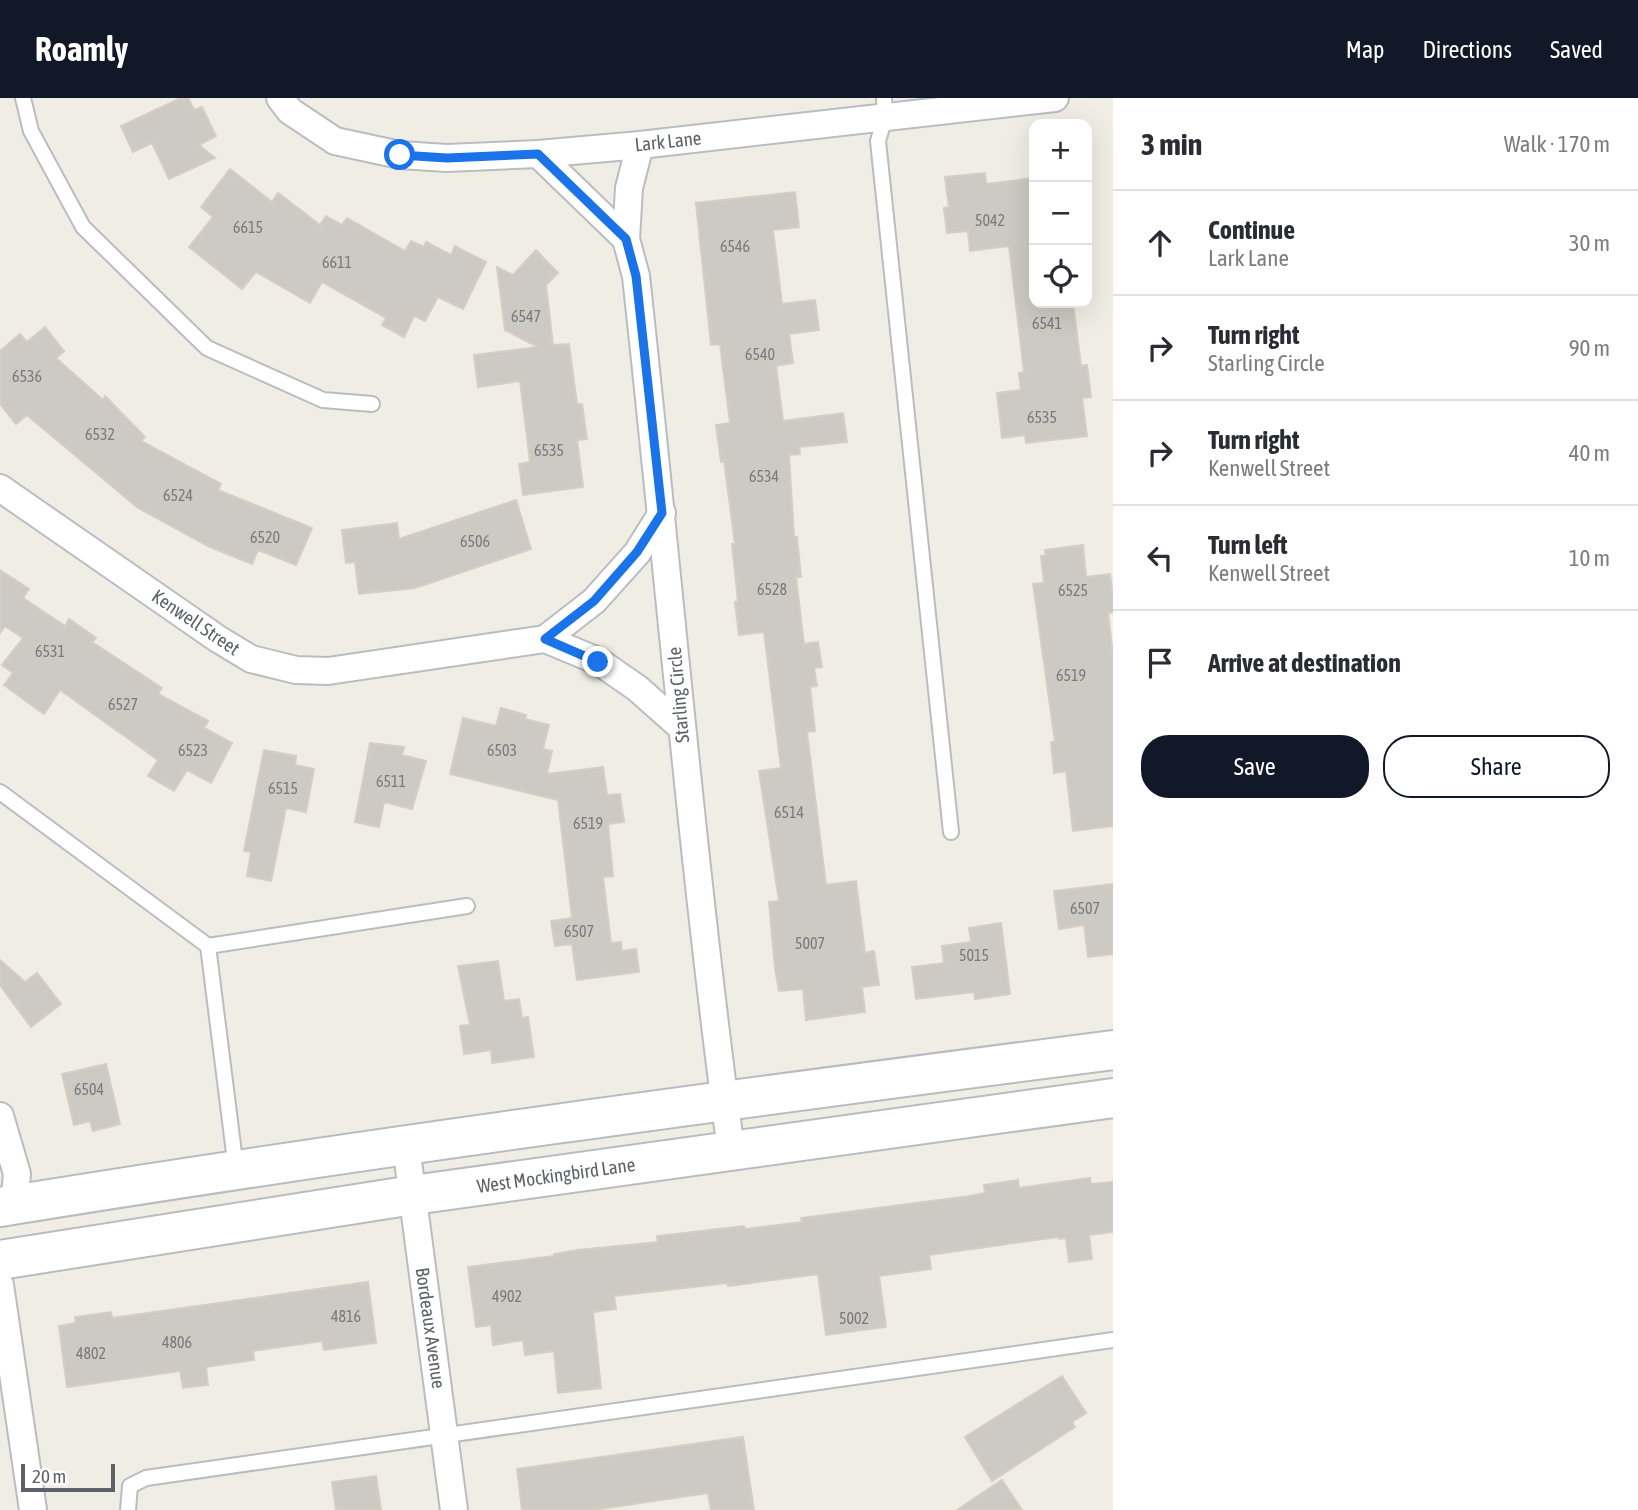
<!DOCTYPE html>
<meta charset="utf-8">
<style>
body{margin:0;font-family:"Asap Condensed",sans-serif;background:#f2f2f3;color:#2b2b33}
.controls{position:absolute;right:21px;top:21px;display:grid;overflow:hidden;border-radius:14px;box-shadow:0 7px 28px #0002}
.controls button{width:63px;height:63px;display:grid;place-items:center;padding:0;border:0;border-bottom:2px solid #e1e1e2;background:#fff;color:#2b2b33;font:35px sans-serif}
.scale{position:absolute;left:21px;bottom:18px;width:94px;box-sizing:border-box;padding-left:7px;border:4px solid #5c6267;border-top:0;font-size:19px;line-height:24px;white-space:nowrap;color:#5c6267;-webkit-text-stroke:5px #fff;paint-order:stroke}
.stop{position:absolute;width:21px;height:21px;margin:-16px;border:5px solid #1a73e8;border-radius:50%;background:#fff}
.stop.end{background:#1a73e8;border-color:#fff;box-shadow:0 2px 7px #0008}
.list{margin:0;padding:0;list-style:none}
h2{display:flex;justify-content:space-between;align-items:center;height:91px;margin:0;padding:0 28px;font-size:30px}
h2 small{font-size:23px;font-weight:400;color:#7c7c81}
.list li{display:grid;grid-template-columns:46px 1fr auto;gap:21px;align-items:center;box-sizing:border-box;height:105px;padding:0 28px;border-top:2px solid #e1e1e2}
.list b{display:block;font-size:26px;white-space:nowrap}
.list p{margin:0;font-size:23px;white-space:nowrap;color:#7c7c81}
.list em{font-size:23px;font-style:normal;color:#7c7c81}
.actions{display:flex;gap:14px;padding:21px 28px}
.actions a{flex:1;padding:16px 0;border:2px solid #111827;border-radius:28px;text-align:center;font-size:24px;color:#111827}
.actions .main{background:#111827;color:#fff}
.icon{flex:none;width:38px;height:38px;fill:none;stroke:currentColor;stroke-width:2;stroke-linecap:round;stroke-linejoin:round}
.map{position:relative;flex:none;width:1113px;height:1412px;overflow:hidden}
header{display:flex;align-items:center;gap:42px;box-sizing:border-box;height:98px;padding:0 35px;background:#111827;color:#fff}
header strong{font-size:33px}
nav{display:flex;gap:38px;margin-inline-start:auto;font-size:24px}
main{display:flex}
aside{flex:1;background:#fff}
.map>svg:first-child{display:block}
.building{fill:#cdc9c3;stroke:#d6cec2;stroke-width:2}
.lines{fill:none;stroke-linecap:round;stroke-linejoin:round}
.lane-casing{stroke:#b9bdc2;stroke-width:18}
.street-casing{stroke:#b9bdc2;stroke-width:30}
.secondary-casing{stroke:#b8bcc2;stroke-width:42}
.lane{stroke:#fff;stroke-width:14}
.street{stroke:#fff;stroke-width:26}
.secondary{stroke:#fff;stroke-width:38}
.route{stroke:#1a73e8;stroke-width:9}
.labels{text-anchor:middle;stroke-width:5;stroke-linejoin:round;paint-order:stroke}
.number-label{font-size:16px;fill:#787c7e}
.street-label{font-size:19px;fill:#5c6267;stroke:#fff}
</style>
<header>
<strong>Roamly</strong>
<nav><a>Map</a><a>Directions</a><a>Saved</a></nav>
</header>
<main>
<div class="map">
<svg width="1113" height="1412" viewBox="0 0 1113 1412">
<rect width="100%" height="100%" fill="#f0ede4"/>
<g class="building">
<polygon points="181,0 188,0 194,12 202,9 216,38 199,47 215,60 169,81 152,45 133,54 121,28"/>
<polygon points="230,71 272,104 278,95 320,127 326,118 342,127 347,120 405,153 411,143 424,149 426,144 451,157 455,148 486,164 463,211 438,199 425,223 414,218 404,239 382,227 386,220 322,184 310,205 256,174 242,191 189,149 213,119 201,109"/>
<polygon points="985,75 986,86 1034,80 1034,205 1073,205 1081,268 1087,267 1091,299 1082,300 1087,338 1026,345 1025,337 1002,340 997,295 1021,292 1019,275 1024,274 1009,148 970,153 968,133 947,135 944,110 949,109 945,79"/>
<polygon points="795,94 799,129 773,132 782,206 815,202 819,232 789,236 793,265 776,268 783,323 843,315 847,344 799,349 800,356 789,357 794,439 797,439 801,479 796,479 804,546 818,544 822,569 814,570 817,588 810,589 815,633 807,634 826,787 856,783 865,855 874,853 879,887 862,889 865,914 806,922 803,891 779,893 775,870 769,804 779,803 759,673 781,670 764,534 739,537 735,504 738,504 732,446 735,446 724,363 721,364 716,327 730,325 720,246 711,247 696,105"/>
<polygon points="536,152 558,175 546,187 553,247 569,246 577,306 582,306 587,341 577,342 583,389 523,397 519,366 530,364 520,283 478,289 474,257 538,249 505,232 497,169 513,177"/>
<polygon points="45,229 64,253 56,260 103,302 105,298 145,339 141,343 221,386 218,392 312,430 296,467 258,452 252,466 210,449 138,410 27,317 16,326 0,306 0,253 20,236 27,244"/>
<polygon points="516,402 531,451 415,490 359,496 355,464 346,465 342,432 397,425 399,441"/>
<polygon points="1083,447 1086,479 1110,476 1113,497 1113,514 1108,515 1113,558 1113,728 1073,733 1066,673 1054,675 1051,644 1055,644 1033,486 1044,485 1041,458 1046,457 1045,452"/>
<polygon points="0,472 29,491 23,500 65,528 69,521 96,540 92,544 162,590 158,596 208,623 204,630 232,645 211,685 187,672 174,693 148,678 158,662 60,592 44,616 4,587 13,575 2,567 23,540 5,528 0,535"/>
<polygon points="501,610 526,617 525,621 549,627 543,651 552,653 547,676 603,669 607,697 620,696 624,724 608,726 613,778 603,779 611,845 621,844 622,853 636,851 639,874 577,882 572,846 555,848 551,823 572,820 558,702 450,676 463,620 496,628"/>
<polygon points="370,645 404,649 402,657 426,663 412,711 384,704 379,729 355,724"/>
<polygon points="264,652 296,658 295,667 314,671 306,714 286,710 271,783 247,778 251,754 244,753"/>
<polygon points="1113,786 1113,856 1088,859 1084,827 1059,831 1054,793"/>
<polygon points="1001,825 1010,896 975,901 974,894 916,901 912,869 944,865 942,848 971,844 969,830"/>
<polygon points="0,862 25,884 37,875 61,906 31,929 0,887"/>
<polygon points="498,863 504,903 519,901 522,920 528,919 534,959 492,965 491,952 464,956 460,928 470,927 458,868"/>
<polygon points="106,966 120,1026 93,1033 90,1023 74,1027 62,976"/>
<polygon points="1090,1080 1091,1086 1113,1084 1113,1134 1089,1137 1092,1161 1069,1164 1066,1140 1059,1141 1058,1139 929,1157 931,1171 879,1178 886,1229 826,1237 818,1176 728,1188 728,1185 614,1198 616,1211 593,1214 601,1290 558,1295 554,1253 525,1257 523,1242 493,1247 491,1227 476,1229 468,1169 554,1158 554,1156 578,1152 658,1144 657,1138 744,1128 745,1131 802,1124 801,1120 969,1098 985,1095 984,1087 1018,1082 1019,1090"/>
<polygon points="368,1184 376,1245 324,1252 322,1243 253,1253 254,1262 206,1269 208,1287 183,1290 180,1273 67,1289 59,1228 76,1225 75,1219 111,1214 112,1220"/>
<polygon points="1062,1278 1086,1315 1072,1324 1075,1329 992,1383 965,1339"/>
<polygon points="743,1339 754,1412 711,1412 708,1395 593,1412 522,1412 517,1371"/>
<polygon points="376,1378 381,1412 336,1412 332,1384"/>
<polygon points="1002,1382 1022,1412 957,1412"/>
</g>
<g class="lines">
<g class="lane-casing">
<g id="lane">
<polyline points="23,0 31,33 83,129 207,250 323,302 372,306"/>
<polyline points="884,0 885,19 878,43 951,734"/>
<polyline points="0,694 208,848 236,1071"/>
<polyline points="208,848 467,808"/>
<polyline points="128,1412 130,1388 146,1380 1113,1242"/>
</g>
</g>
<g class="street-casing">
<g id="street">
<polyline points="280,0 290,13 335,43 400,57 447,60 538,56 640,47 1055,0"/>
<path d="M640,47l-11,43 -3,51 10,37c32,292 56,584 95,874"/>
<polyline points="538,56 626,141"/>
<polyline points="0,390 218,541 251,561 296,572 328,573 545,541 598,563 637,590 681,629"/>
<polyline points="545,541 594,503 637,455 662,415"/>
<polyline points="0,1018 17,1076 14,1107"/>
<polyline points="406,1048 454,1412"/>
<polyline points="0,1187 33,1412"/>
</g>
</g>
<g class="secondary-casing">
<g id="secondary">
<path d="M0,1109c370,-60 741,-109 1113,-157"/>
<polyline points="0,1162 413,1097 1113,1000"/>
</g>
</g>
<use href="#lane" class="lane"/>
<use href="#street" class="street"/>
<use href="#secondary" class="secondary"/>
</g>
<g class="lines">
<polyline class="route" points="400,57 447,60 538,56 626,141 636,178 662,415 637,454 594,503 545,541 598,564"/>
</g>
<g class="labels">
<g class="number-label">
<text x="990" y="128">5042</text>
<text x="248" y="135">6615</text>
<text x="735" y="154">6546</text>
<text x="337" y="170">6611</text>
<text x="526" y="224">6547</text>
<text x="1047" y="231">6541</text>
<text x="760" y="262">6540</text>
<text x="27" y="284">6536</text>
<text x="1042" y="325">6535</text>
<text x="100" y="342">6532</text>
<text x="549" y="358">6535</text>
<text x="764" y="384">6534</text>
<text x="178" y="403">6524</text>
<text x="265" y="445">6520</text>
<text x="475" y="449">6506</text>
<text x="772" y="497">6528</text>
<text x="1073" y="498">6525</text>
<text x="50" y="559">6531</text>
<text x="1071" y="583">6519</text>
<text x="123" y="612">6527</text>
<text x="193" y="658">6523</text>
<text x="502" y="658">6503</text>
<text x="391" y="689">6511</text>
<text x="283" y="696">6515</text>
<text x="789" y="720">6514</text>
<text x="588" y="731">6519</text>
<text x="1085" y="816">6507</text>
<text x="579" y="839">6507</text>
<text x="810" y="851">5007</text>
<text x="974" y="863">5015</text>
<text x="89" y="997">6504</text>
<text x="507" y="1204">4902</text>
<text x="346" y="1224">4816</text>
<text x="854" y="1226">5002</text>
<text x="177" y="1250">4806</text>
<text x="91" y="1261">4802</text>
</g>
<g class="street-label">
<text transform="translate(668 43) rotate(-6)" y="7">Lark Lane</text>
<text transform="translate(196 524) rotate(34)" y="7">Kenwell Street</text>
<text transform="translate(678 597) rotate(-95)" y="7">Starling Circle</text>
<text transform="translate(556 1077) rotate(-8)" y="7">West Mockingbird Lane</text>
<text transform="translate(431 1230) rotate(82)" y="7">Bordeaux Avenue</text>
</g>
</g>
</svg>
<div class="controls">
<button>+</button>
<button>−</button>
<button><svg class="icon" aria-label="locate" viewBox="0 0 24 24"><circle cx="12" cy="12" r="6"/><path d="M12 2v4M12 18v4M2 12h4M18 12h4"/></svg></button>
</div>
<div class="scale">20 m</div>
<div class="stop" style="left:400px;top:57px"></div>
<div class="stop end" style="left:598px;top:564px"></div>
</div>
<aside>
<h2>3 min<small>Walk · 170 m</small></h2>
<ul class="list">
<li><svg class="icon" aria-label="ahead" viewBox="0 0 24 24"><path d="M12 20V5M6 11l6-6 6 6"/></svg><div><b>Continue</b><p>Lark Lane</p></div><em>30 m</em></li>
<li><svg class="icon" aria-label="right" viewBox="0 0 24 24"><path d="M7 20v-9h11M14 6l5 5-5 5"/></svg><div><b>Turn right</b><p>Starling Circle</p></div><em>90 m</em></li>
<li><svg class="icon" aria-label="right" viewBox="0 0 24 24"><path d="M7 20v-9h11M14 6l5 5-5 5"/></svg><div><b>Turn right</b><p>Kenwell Street</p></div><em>40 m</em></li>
<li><svg class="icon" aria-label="left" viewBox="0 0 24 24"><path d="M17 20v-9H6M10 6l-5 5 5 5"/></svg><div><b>Turn left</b><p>Kenwell Street</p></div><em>10 m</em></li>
<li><svg class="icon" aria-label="arrive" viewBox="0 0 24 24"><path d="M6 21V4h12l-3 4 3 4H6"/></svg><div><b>Arrive at destination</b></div></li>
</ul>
<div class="actions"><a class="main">Save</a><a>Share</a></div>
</aside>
</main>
